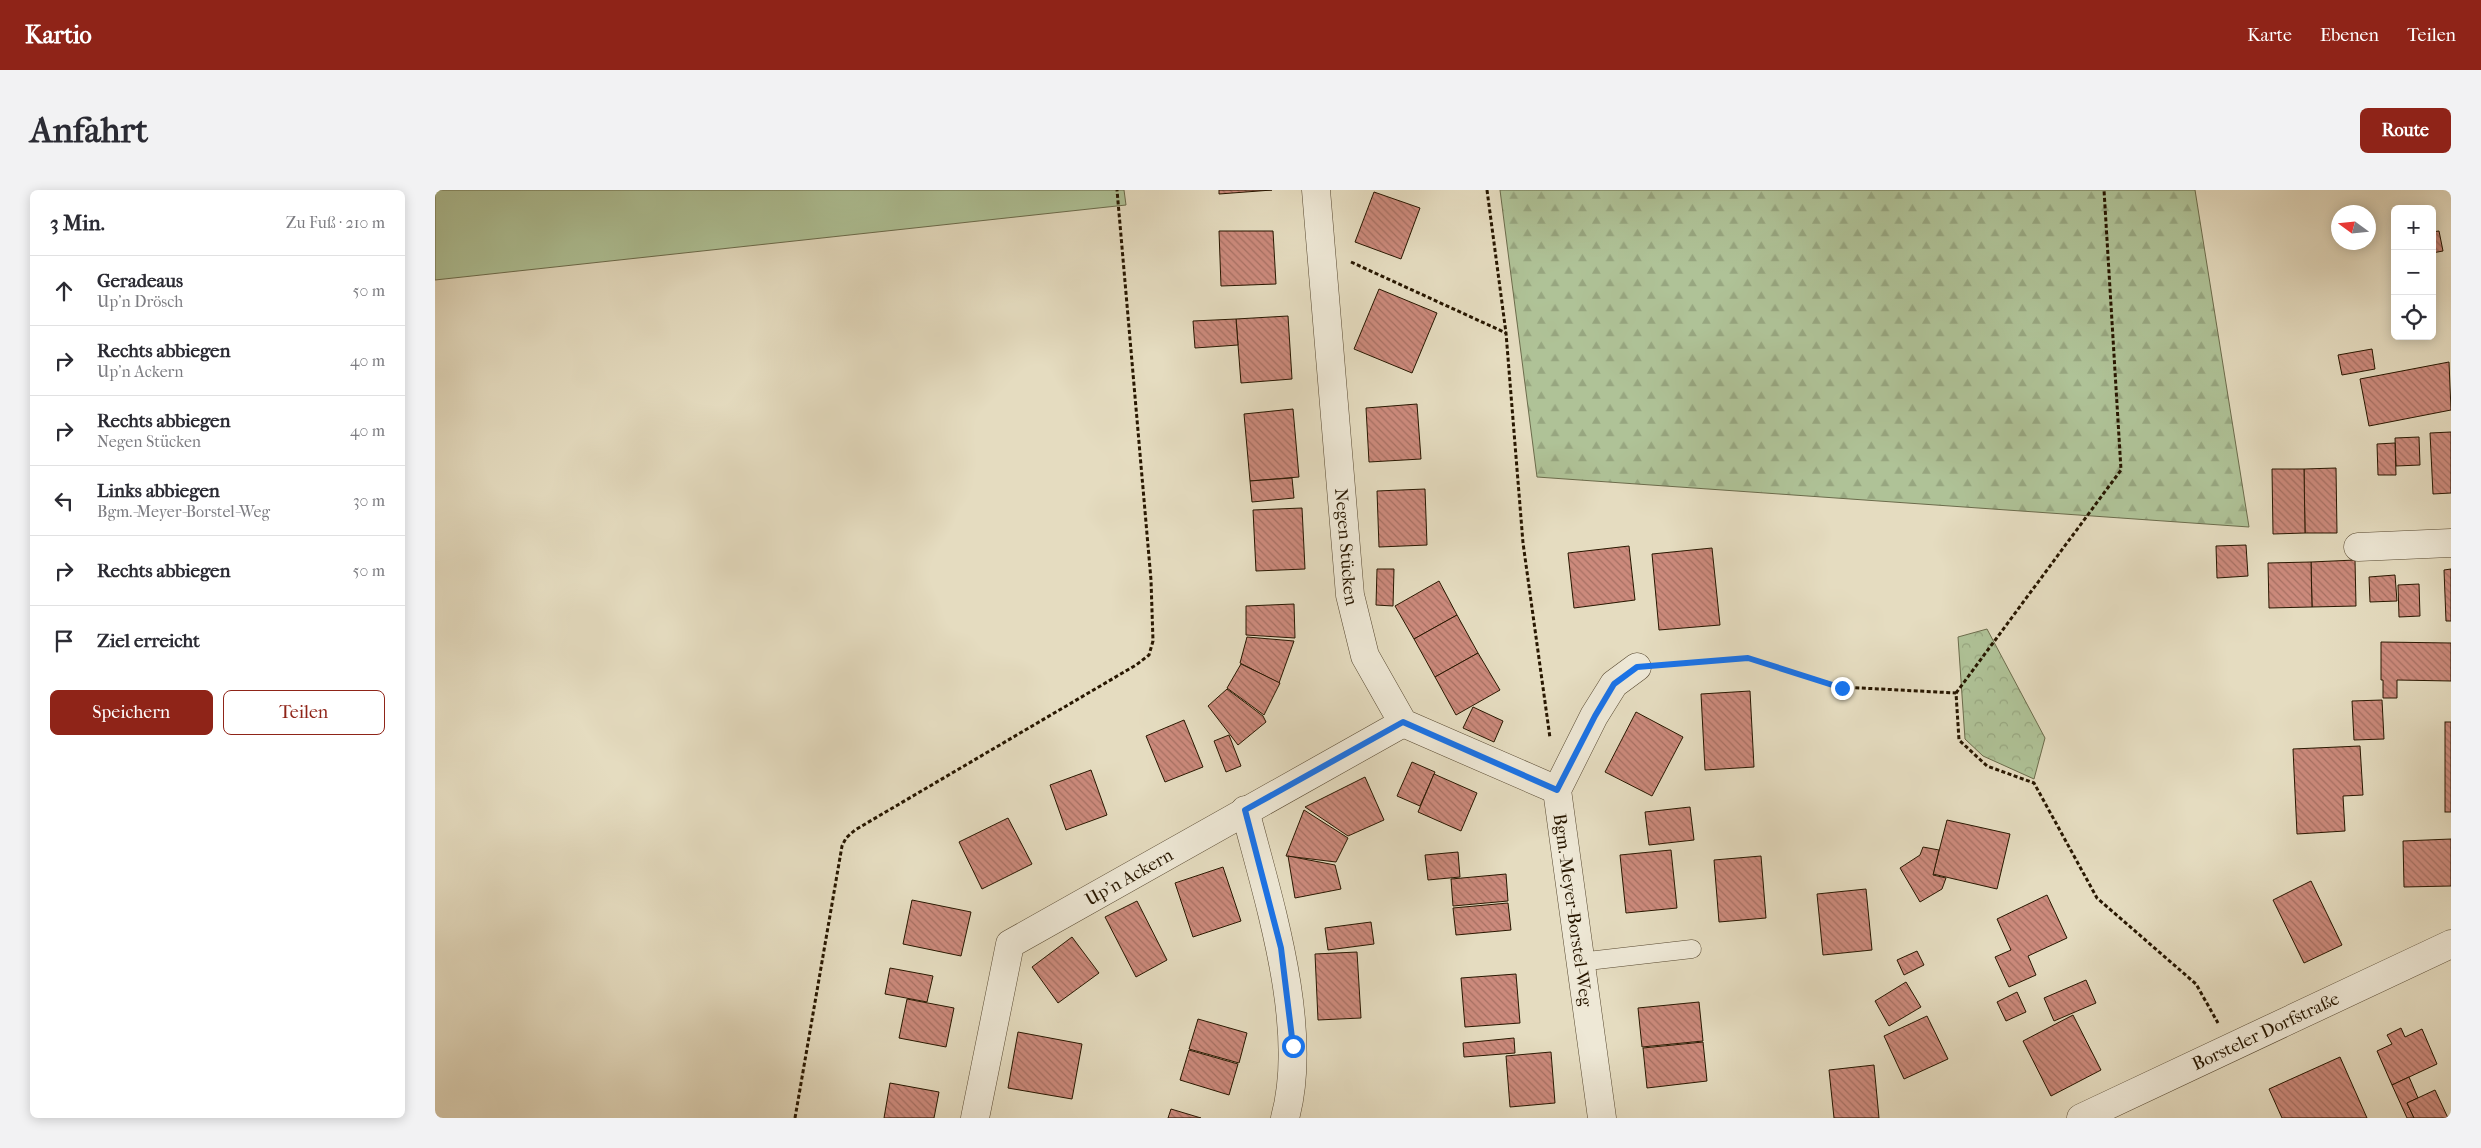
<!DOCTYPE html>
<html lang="de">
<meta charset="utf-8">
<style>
body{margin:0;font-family:"IM FELL French Canon",serif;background:#f2f2f3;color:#2b2b33}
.controls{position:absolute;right:15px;top:15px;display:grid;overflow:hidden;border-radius:8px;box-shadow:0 2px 12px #0003}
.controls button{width:45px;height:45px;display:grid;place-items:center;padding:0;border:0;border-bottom:1px solid #e1e1e2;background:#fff;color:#2b2b33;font:25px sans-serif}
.compass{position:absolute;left:1896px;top:15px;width:45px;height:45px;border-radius:50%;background:#fff;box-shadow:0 2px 12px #0003;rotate:285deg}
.stop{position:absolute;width:15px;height:15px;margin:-11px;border:4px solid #1a73e8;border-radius:50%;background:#fff}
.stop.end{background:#1a73e8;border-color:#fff;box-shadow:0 1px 5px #0008}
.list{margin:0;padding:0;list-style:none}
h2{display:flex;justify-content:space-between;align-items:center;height:65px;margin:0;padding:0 20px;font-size:21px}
h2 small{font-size:16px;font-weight:400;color:#7c7c81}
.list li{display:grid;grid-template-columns:32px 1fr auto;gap:15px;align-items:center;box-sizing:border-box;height:70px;padding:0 20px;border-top:1px solid #e1e1e2}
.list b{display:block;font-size:19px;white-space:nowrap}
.list p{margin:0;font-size:16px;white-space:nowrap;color:#7c7c81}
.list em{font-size:16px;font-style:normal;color:#7c7c81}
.actions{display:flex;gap:10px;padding:15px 20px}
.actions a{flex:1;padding:11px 0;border:1px solid #8f2418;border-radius:8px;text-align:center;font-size:18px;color:#8f2418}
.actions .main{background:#8f2418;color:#fff}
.icon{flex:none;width:28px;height:28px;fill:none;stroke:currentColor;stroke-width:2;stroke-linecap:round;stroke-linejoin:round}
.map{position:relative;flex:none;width:2016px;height:928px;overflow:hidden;border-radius:8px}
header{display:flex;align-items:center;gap:30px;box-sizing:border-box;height:70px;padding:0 25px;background:#8f2418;color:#fff}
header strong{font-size:24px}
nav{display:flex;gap:28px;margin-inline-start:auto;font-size:18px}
.intro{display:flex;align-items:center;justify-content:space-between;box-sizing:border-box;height:120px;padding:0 30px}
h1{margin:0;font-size:35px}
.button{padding:12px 22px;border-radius:8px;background:#8f2418;color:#fff;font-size:18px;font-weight:700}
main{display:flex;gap:30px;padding:0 30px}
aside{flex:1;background:#fff;border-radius:8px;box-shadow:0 2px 12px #0003}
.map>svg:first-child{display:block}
.grass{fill:#afc297;stroke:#6c6c4c}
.forest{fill:url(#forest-firs);stroke:#6c6c4c}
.park{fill:url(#park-crowns);stroke:#6c6c4c}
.building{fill:url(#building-back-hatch);stroke:#281700}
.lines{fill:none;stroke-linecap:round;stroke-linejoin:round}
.lane-casing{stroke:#574830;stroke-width:19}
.street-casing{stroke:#574830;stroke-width:29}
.path{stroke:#281700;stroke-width:3;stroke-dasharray:4 2.5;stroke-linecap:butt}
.lane{stroke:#eee8d6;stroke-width:18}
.street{stroke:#eee8d6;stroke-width:28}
.route{stroke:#1a73e8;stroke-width:6}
.labels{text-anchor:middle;stroke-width:4;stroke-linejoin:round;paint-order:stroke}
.street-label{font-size:18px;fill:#281700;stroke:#eee8d6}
</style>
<header>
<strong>Kartio</strong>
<nav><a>Karte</a><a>Ebenen</a><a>Teilen</a></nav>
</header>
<div class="intro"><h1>Anfahrt</h1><a class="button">Route</a></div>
<main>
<aside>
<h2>3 Min.<small>Zu Fuß · 210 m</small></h2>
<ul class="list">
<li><svg class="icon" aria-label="ahead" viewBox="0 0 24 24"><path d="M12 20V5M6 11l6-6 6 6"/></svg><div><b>Geradeaus</b><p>Up'n Drösch</p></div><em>50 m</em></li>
<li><svg class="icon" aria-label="right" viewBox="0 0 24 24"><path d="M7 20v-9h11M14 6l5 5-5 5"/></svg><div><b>Rechts abbiegen</b><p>Up'n Ackern</p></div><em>40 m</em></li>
<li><svg class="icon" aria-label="right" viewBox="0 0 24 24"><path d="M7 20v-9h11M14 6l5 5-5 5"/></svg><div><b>Rechts abbiegen</b><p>Negen Stücken</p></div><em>40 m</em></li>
<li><svg class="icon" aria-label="left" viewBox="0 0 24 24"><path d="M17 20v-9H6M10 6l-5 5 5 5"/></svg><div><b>Links abbiegen</b><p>Bgm.-Meyer-Borstel-Weg</p></div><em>30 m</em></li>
<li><svg class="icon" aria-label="right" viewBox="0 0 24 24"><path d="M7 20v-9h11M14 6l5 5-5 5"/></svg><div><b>Rechts abbiegen</b></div><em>50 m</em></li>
<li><svg class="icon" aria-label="arrive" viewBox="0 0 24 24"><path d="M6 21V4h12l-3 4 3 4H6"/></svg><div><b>Ziel erreicht</b></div></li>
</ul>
<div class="actions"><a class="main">Speichern</a><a>Teilen</a></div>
</aside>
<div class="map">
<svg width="2016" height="928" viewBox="0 0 2016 928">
<defs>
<pattern id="forest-firs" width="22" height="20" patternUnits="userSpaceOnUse" patternTransform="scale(1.25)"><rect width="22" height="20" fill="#afc297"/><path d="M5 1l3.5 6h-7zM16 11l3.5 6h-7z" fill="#97a680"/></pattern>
<pattern id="park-crowns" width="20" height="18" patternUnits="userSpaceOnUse" patternTransform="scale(1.25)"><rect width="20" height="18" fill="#afc297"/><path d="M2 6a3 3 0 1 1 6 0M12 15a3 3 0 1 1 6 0" fill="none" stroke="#97a680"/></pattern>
<pattern id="building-back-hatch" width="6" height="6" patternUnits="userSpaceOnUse" patternTransform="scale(1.25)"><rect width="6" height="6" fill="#cc8a7c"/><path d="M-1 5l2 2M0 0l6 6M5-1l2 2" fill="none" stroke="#a67063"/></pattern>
</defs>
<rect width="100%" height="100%" fill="#e5dcc0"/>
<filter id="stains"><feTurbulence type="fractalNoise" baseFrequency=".004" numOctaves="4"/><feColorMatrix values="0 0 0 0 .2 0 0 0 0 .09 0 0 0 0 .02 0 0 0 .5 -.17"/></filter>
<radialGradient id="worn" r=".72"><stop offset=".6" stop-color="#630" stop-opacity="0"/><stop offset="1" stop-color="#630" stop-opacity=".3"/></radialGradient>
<polygon class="grass" points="0,0 689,0 691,15 0,90"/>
<polygon class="forest" points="1065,0 1760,0 1814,337 1102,287"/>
<polygon class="park" points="1552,439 1610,548 1599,589 1548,566 1530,549 1523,447"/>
<g class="building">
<polygon points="784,0 837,0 784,4"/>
<polygon points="939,2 985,18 966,69 920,52"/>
<polygon points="784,41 838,41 841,94 786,96"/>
<polygon points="2004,41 2008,61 1997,63 1997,42"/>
<polygon points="944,99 1002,123 977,183 919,159"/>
<polygon points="853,126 857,189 806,193 801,129"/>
<polygon points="801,129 803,155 760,158 758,131"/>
<polygon points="1937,159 1940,179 1907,185 1903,165"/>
<polygon points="2014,172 2016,220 1934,236 1925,189"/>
<polygon points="982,214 986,269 934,272 931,218"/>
<polygon points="858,219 864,287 815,291 809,224"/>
<polygon points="2016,242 2016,303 1998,304 1995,243"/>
<polygon points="1984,247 1985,275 1961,276 1960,248"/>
<polygon points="1960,253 1961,285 1943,285 1942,254"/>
<polygon points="1901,278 1902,343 1870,343 1869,279"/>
<polygon points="1837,279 1869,279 1870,343 1838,344"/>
<polygon points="857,288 859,308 817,312 815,291"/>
<polygon points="990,299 992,355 944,357 942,301"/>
<polygon points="867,318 870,379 821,381 818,320"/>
<polygon points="1811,355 1813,386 1782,388 1781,356"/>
<polygon points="1194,356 1200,410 1139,418 1133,363"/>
<polygon points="1277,358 1285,435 1224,440 1217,364"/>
<polygon points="1920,370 1921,416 1877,417 1876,372"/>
<polygon points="1876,372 1877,417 1834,418 1833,373"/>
<polygon points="942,379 959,379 958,416 941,415"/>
<polygon points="2016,379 2016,431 2011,431 2009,380"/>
<polygon points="1960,385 1962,411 1935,412 1934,387"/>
<polygon points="1004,391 1022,425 979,449 960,416"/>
<polygon points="1984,394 1985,426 1964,427 1963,395"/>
<polygon points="859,414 860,448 811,445 811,416"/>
<polygon points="1022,425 1043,463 1000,487 979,449"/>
<polygon points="812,447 859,451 844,493 805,473"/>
<polygon points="1946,452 2016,453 2016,491 1962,490 1962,508 1948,508 1948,490 1946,490"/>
<polygon points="1043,463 1065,500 1021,525 1000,487"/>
<polygon points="806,474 845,493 829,525 792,498"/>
<polygon points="792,499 828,526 831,532 803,555 773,516"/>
<polygon points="1315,501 1319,577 1270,580 1266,504"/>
<polygon points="1947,510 1949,549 1919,550 1917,511"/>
<polygon points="1038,517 1068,531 1059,552 1028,538"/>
<polygon points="1201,522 1248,547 1217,606 1170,582"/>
<polygon points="749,530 768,577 730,592 711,546"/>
<rect x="2010" y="532" width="6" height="90"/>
<polygon points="794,545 806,576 791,582 779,551"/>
<polygon points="1925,556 1928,605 1908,606 1910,641 1862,644 1858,559"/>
<polygon points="977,572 1000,582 985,616 962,606"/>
<polygon points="656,580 672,625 631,640 615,595"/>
<polygon points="999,584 1042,603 1026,641 983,622"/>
<polygon points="930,587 949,630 913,646 870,617"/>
<polygon points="1255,617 1259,650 1214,655 1210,622"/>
<polygon points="869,620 913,648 901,672 851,666"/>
<polygon points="573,628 597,674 547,699 524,652"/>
<polygon points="1512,630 1575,644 1562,699 1498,684"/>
<polygon points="2016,649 2016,696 1969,697 1968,651"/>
<polygon points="1488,657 1504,660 1498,685 1511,688 1507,699 1485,712 1465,678 1485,665"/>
<polygon points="1236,660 1242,718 1191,723 1185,665"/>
<polygon points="1023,662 1025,687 993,690 990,665"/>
<polygon points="853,666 900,675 906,699 860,708"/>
<polygon points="1326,666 1331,728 1284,732 1279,670"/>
<polygon points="788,677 806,731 758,747 740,693"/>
<polygon points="1071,684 1073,711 1018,716 1016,689"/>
<polygon points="1876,691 1907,755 1869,773 1838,710"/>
<polygon points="1431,699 1437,760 1388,765 1382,704"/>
<polygon points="1612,705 1632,748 1593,766 1601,785 1574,797 1560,767 1576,760 1562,729"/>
<polygon points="477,710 536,722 526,766 468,754"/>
<polygon points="702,711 732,770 701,787 670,727"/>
<polygon points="1073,713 1076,740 1021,745 1018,718"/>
<polygon points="936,732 939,754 893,760 890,738"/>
<polygon points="637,747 664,783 623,813 597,777"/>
<polygon points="1482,761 1489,775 1469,785 1462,770"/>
<polygon points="922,762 926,828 883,830 880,764"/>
<polygon points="455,778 498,786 492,812 450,804"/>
<polygon points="1081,784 1085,833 1030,837 1026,788"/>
<polygon points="1651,790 1661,813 1619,831 1609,808"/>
<polygon points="1471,792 1486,817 1454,836 1440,811"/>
<polygon points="1582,802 1591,822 1571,831 1562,812"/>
<polygon points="472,809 519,818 511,857 464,848"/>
<polygon points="1264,812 1268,851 1207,857 1203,818"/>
<polygon points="1638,825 1666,880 1616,906 1588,851"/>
<polygon points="1492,826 1513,869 1469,889 1449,846"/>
<polygon points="763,829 812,843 804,873 754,859"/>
<polygon points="1966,838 1970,847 1987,839 2002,874 1957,895 1942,861 1957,854 1952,845"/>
<polygon points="583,842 647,854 637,909 573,898"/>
<polygon points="1079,848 1080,863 1029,867 1028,853"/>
<polygon points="1268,852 1272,891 1212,898 1208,858"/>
<polygon points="754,860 803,874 794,905 745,890"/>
<polygon points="1116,862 1120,913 1075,917 1071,866"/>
<polygon points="1905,867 1932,928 1847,928 1834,899"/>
<polygon points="1439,875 1444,928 1399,928 1394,880"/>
<polygon points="1974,887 1983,908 1972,913 1979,928 1972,928 1957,895"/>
<polygon points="455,893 504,902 499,928 449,928"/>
<polygon points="2000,900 2013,928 1979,928 1972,913"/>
<polygon points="736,919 766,928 733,928"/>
</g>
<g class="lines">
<g class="lane-casing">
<polyline id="lane" points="1144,772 1257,759"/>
</g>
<g class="street-casing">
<g id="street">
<path id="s1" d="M881,0l34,405 15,61 38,67 154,67"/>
<polyline points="1923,357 2016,353"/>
<path d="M810,620c23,89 65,217 40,308"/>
<path id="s2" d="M540,928l35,-174 393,-221"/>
<polyline points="1167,928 1122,600 1159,526 1179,494 1202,477"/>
<path id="s3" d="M1646,928l370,-174"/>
</g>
</g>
<g class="path">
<polyline points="1052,0 1071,143 1088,353 1115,548"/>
<polyline points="916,72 1071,143"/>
<polyline points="1230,475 1313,468 1407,497 1521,503 1524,550 1552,576 1599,593 1662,708 1761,794 1783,833"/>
<polyline points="1521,503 1686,280 1669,0"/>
<polyline points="360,928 407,656 411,648 420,640 701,475 714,465 718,451 716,390 682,0"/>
</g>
<use href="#lane" class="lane"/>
<use href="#street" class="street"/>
</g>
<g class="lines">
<polyline class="route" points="858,856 846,758 810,620 968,532 1122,600 1160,526 1179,494 1202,477 1313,468 1407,498"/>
</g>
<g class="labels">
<g class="street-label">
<text dy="6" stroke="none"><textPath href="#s1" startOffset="358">Negen Stücken</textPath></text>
<text dy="6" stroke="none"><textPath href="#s2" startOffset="314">Up'n Ackern</textPath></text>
<text transform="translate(1138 720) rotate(82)" y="6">Bgm.-Meyer-Borstel-Weg</text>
<text dy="6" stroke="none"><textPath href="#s3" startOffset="204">Borsteler Dorfstraße</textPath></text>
</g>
</g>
<rect width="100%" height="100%" filter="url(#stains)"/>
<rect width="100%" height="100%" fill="url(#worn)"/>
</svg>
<div class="controls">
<button>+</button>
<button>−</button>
<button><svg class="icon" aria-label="locate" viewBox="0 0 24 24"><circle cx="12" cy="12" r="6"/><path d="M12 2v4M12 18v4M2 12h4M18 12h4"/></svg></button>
</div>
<svg class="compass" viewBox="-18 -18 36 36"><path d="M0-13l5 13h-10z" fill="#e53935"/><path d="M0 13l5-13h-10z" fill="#7c7c81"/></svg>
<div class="stop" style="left:858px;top:856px"></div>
<div class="stop end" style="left:1407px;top:498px"></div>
</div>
</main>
